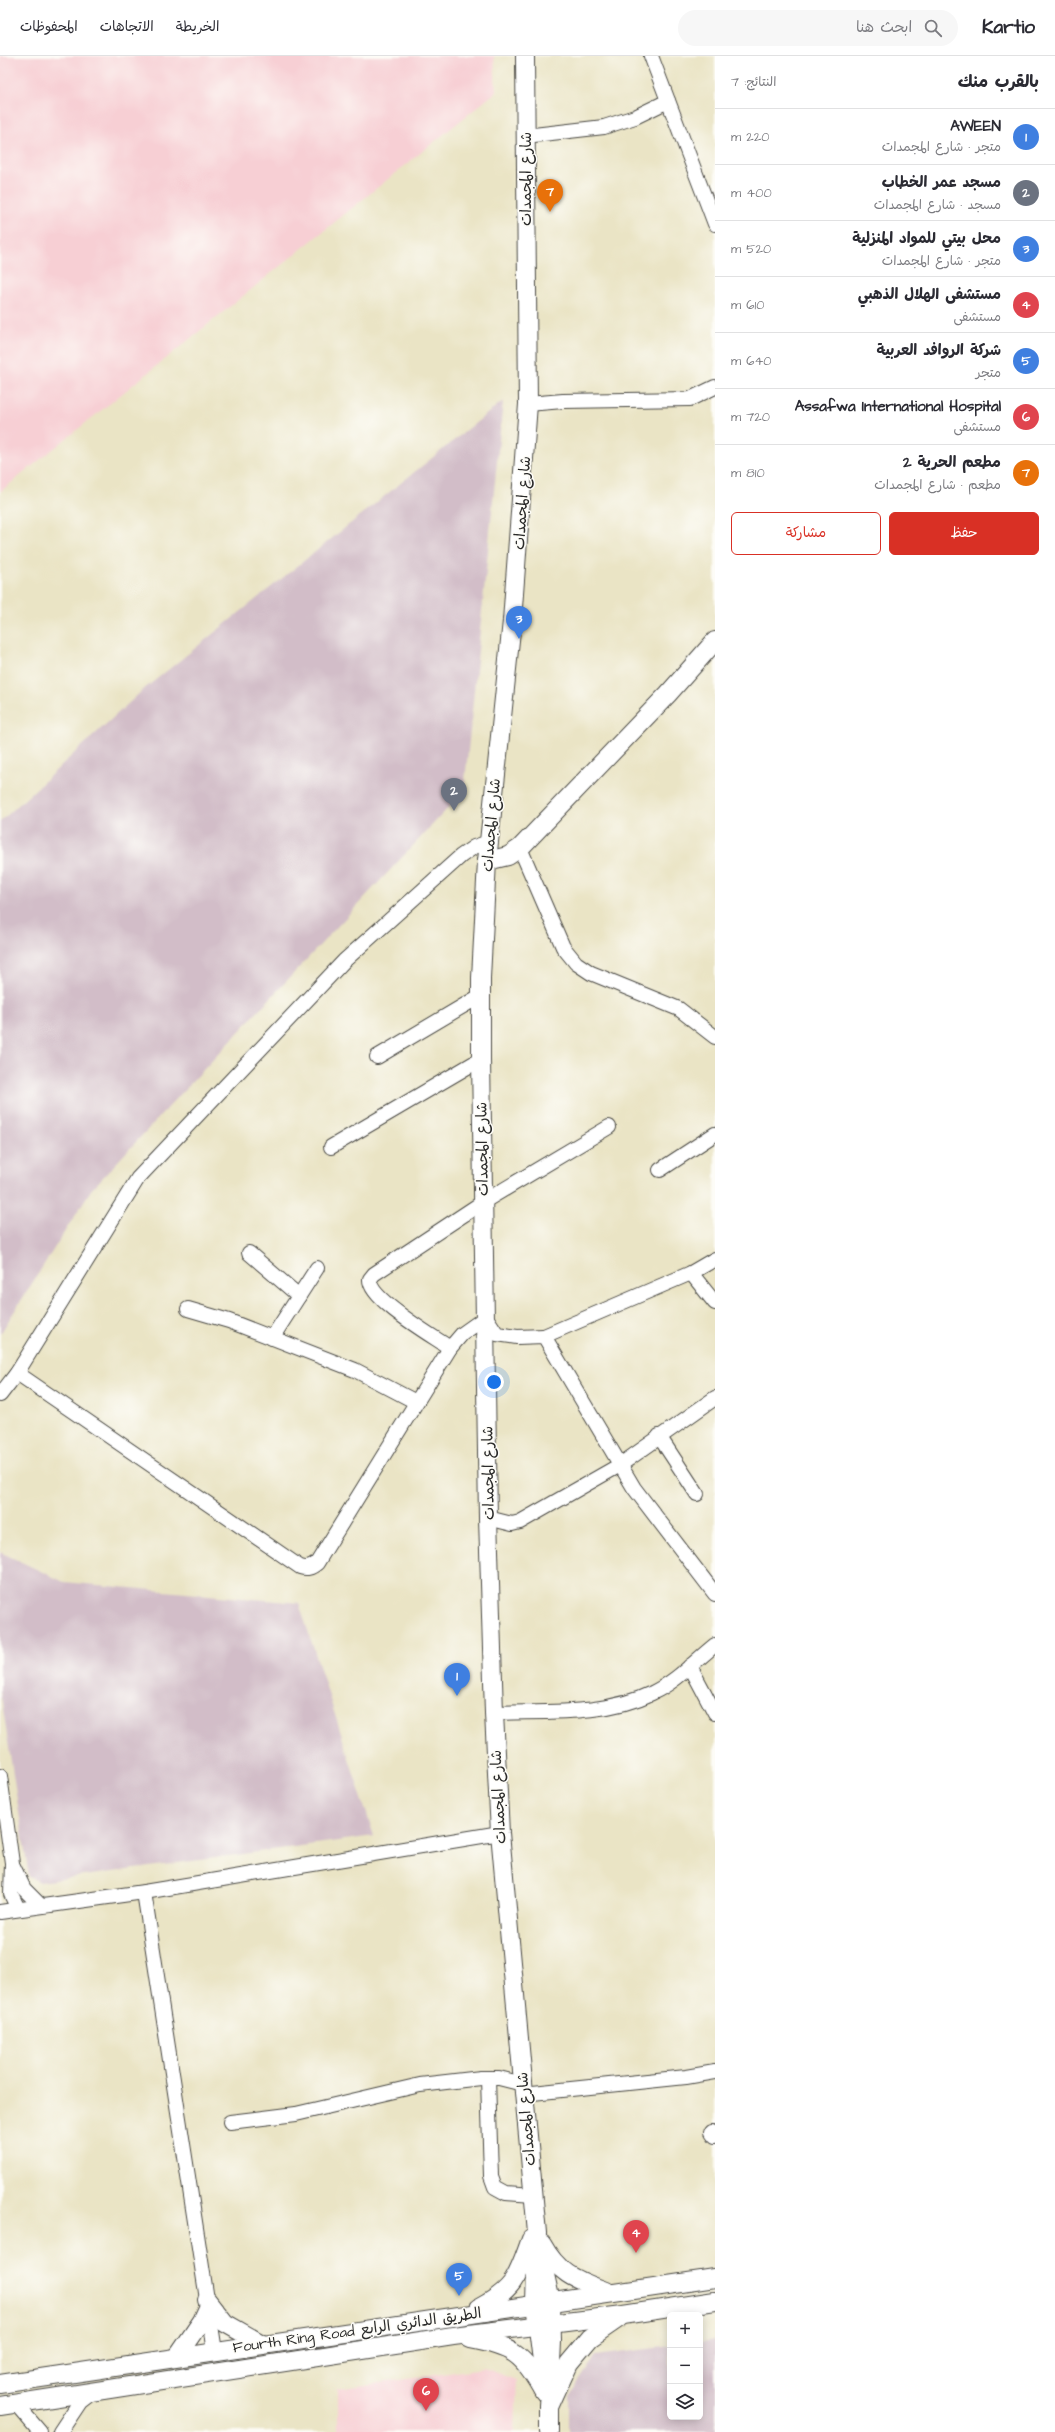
<!DOCTYPE html>
<html lang="ar">
<meta charset="utf-8">
<style>
body{margin:0;font-family:"Architects Daughter","Playpen Sans Arabic",sans-serif;background:#f7f7f7;color:#2b2b33;direction:rtl}
.controls{position:absolute;right:12px;bottom:12px;display:grid;overflow:hidden;border-radius:6px;box-shadow:0 2px 10px #0003}
.controls button{width:36px;height:36px;display:grid;place-items:center;padding:0;border:0;border-bottom:1px solid #e1e1e2;background:#fff;color:#2b2b33;font:20px sans-serif}
.you{position:absolute;left:494px;top:1326px;width:14px;height:14px;margin:-10px;border:3px solid #fff;border-radius:50%;background:#1a73e8;box-shadow:0 0 0 6px #1a73e833}
.badge{display:grid;place-items:center;width:26px;height:26px;border-radius:50%;background:#d93025;color:#fff;font-size:13px;font-weight:700}
.pin{position:absolute;translate:-50% -33px;filter:drop-shadow(0 1px 2px #0008)}
.pin::after{content:'';position:absolute;top:21px;width:14px;height:12px;background:inherit;clip-path:polygon(0 0,100% 0,50% 100%)}
.list{margin:0;padding:0;list-style:none}
h2{display:flex;justify-content:space-between;align-items:center;height:52px;margin:0;padding:0 16px;font-size:17px}
h2 small{font-size:13px;font-weight:400;color:#7c7c81}
.list li{display:grid;grid-template-columns:26px 1fr auto;gap:12px;align-items:center;box-sizing:border-box;height:56px;padding:0 16px;border-top:1px solid #e1e1e2}
.list b{display:block;font-size:15px;white-space:nowrap}
.list p{margin:0;font-size:13px;white-space:nowrap;color:#7c7c81}
.list em{font-size:13px;font-style:normal;color:#7c7c81}
.actions{display:flex;gap:8px;padding:12px 16px}
.actions a{flex:1;padding:9px 0;border:1px solid #d93025;border-radius:6px;text-align:center;font-size:14px;color:#d93025}
.actions .main{background:#d93025;color:#fff}
.icon{flex:none;width:22px;height:22px;fill:none;stroke:currentColor;stroke-width:2;stroke-linecap:round;stroke-linejoin:round}
.map{position:relative;flex:none;width:715px;height:2376px;overflow:hidden;direction:ltr}
header{display:flex;align-items:center;gap:24px;box-sizing:border-box;height:56px;padding:0 20px;background:#fff;border-bottom:1px solid #e1e1e2}
header strong{font-size:19px}
nav{display:flex;gap:22px;margin-inline-start:auto;font-size:14px}
.search{width:280px;height:36px;background:#f7f7f7;display:flex;align-items:center;gap:10px;box-sizing:border-box;padding:0 14px;border-radius:22px;color:#7c7c81;font-size:15px}
main{display:flex}
aside{flex:1;background:#fff}
.map>svg:first-child{display:block}
.built{fill:#f7cfd4}
.industrial{fill:#d2bdc8}
.lines{fill:none;stroke-linecap:round;stroke-linejoin:round}
.minor-casing{stroke:#484742;stroke-width:16}
.major-casing{stroke:#484742;stroke-width:20}
.minor{stroke:#fff;stroke-width:14}
.major{stroke:#fff;stroke-width:18}
.labels{text-anchor:middle;stroke-width:3;stroke-linejoin:round;paint-order:stroke}
.street-label{font-size:15px;fill:#2b2b2b;stroke:#fdfcf7}
</style>
<header>
<strong>Kartio</strong>
<div class="search"><svg class="icon" aria-label="search" viewBox="0 0 24 24"><circle cx="10" cy="10" r="6"/><path d="M15 15l6 6"/></svg>ابحث هنا</div>
<nav><a>الخريطة</a><a>الاتجاهات</a><a>المحفوظات</a></nav>
</header>
<main>
<aside>
<h2>بالقرب منك<small>النتائج: 7</small></h2>
<ul class="list">
<li><span class="badge" style="background:#3f7fe0">1</span><div><b>AWEEN</b><p>متجر · شارع المجمدات</p></div><em>220 m</em></li>
<li><span class="badge" style="background:#6b7280">2</span><div><b>مسجد عمر الخطاب</b><p>مسجد · شارع المجمدات</p></div><em>400 m</em></li>
<li><span class="badge" style="background:#3f7fe0">3</span><div><b>محل بيتي للمواد المنزلية</b><p>متجر · شارع المجمدات</p></div><em>520 m</em></li>
<li><span class="badge" style="background:#e0444e">4</span><div><b>مستشفى الهلال الذهبي</b><p>مستشفى</p></div><em>610 m</em></li>
<li><span class="badge" style="background:#3f7fe0">5</span><div><b>شركة الروافد العربية</b><p>متجر</p></div><em>640 m</em></li>
<li><span class="badge" style="background:#e0444e">6</span><div><b>Assafwa International Hospital</b><p>مستشفى</p></div><em>720 m</em></li>
<li><span class="badge" style="background:#e8710a">7</span><div><b>مطعم الحرية 2</b><p>مطعم · شارع المجمدات</p></div><em>810 m</em></li>
</ul>
<div class="actions"><a class="main">حفظ</a><a>مشاركة</a></div>
</aside>
<div class="map">
<svg width="715" height="2376" viewBox="0 0 715 2376">
<rect width="100%" height="100%" fill="#fdfcf7"/>
<filter id="ink" filterUnits="userSpaceOnUse"><feTurbulence type="fractalNoise" baseFrequency=".025" numOctaves="2"/><feDisplacementMap in="SourceGraphic" scale="8" xChannelSelector="R" yChannelSelector="G"/><feConvolveMatrix kernelMatrix="1 2 1 2 8 2 1 2 1" color-interpolation-filters="sRGB"/></filter>
<filter id="wash" filterUnits="userSpaceOnUse"><feTurbulence type="fractalNoise" baseFrequency=".012" numOctaves="4" result="noise"/><feDisplacementMap in="SourceGraphic" scale="16" xChannelSelector="R" yChannelSelector="G"/><feGaussianBlur stdDeviation="0.9" result="paint"/><feColorMatrix in="noise" values="0 0 0 0 0 0 0 0 0 0 0 0 0 0 0 0 0 1.4 0 .05"/><feComposite in="paint" operator="in"/></filter>
<g filter="url(#wash)">
<rect width="100%" height="100%" fill="#eae4c5"/>
<g class="built">
<polygon points="0,0 494,0 496,36 0,436"/>
<polygon points="483,2312 516,2324 514,2376 338,2376 338,2333"/>
</g>
<g class="industrial">
<polygon points="503,345 464,735 91,1134 0,1278 0,766 143,634"/>
<polygon points="0,1496 64,1526 299,1547 374,1780 40,1826 29,1821 0,1634"/>
<polygon points="715,2284 715,2376 569,2376 569,2340 596,2300 670,2290 670,2361 700,2361 700,2286"/>
</g>
</g>
<g filter="url(#ink)">
<g class="lines">
<g class="minor-casing">
<g id="minor">
<polyline points="651,0 715,168"/>
<polyline points="525,80 604,71 635,61 668,45"/>
<polyline points="528,348 563,345 690,343 715,331"/>
<polyline points="520,792 563,891 576,907 591,917 679,953 715,981"/>
<polyline points="377,1001 480,940"/>
<polyline points="331,1091 481,1003"/>
<polyline points="660,1114 715,1078"/>
<polyline points="249,1197 299,1240"/>
<polyline points="691,1217 715,1203"/>
<polyline points="188,1253 229,1265 355,1314 416,1346"/>
<polyline points="544,1280 691,1217 715,1247"/>
<polyline points="272,1282 317,1212"/>
<path d="M450,1292c-17,-12 -82,-49 -80,-69l4,-5 109,-72 126,-75"/>
<path d="M17,1317l283,194c7,2 11,1 17,-4l133,-215 12,-14 24,-17 11,17 20,3 27,-1 90,152 81,106"/>
<polyline points="0,1339 17,1317 138,1122 344,905 461,800 474,791 489,786"/>
<polyline points="659,1380 697,1438"/>
<polyline points="488,1462 512,1468 520,1466 620,1409 715,1342"/>
<polyline points="690,1610 715,1657"/>
<path d="M494,1657c51,-2 111,3 158,-20 24,-11 43,-32 63,-48"/>
<polyline points="0,1720 12,1807 11,1838 18,1853"/>
<polyline points="13,1810 24,1833 41,1850"/>
<polyline points="144,1836 215,2295"/>
<polyline points="0,1856 144,1836 500,1777"/>
<polyline points="488,2022 491,2120 495,2131 506,2137 533,2139"/>
<polyline points="523,2038 686,2021 715,2016"/>
<polyline points="230,2066 296,2058 420,2029 481,2022 499,2022 523,2028"/>
<polyline points="712,2076 715,2080"/>
<polyline points="16,2348 40,2376"/>
<polyline points="60,2376 80,2346 93,2336"/>
</g>
</g>
<g class="major-casing">
<g id="major">
<polyline points="525,0 528,348 512,565 487,805 481,922 481,1003 488,1462 494,1657 500,1777 537,2177 535,2248 542,2305 549,2335"/>
<polyline points="487,805 508,800 520,792 668,638 715,585"/>
<path d="M542,2188c17,31 35,36 66,48"/>
<polyline points="542,2205 551,2246 552,2285 549,2351"/>
<polyline points="207,2244 225,2267 262,2288"/>
<path d="M479,2252c37,-20 38,-31 52,-69"/>
<path d="M470,2283c42,8 53,14 74,53"/>
<polyline points="178,2300 202,2265 208,2252"/>
<polyline points="0,2328 715,2222"/>
<polyline points="0,2350 453,2280 623,2259 715,2245"/>
<polyline points="549,2376 549,2351 569,2307 590,2282 619,2262"/>
</g>
</g>
<use href="#minor" class="minor"/>
<use href="#major" class="major"/>
</g>
</g>
<g class="labels">
<g class="street-label">
<text transform="translate(526 123) rotate(-90)" y="5">شارع المجمدات</text>
<text transform="translate(522 447) rotate(-86)" y="5">شارع المجمدات</text>
<text transform="translate(491 769) rotate(-85)" y="5">شارع المجمدات</text>
<text transform="translate(482 1093) rotate(-91)" y="5">شارع المجمدات</text>
<text transform="translate(488 1417) rotate(-91)" y="5">شارع المجمدات</text>
<text transform="translate(498 1741) rotate(-93)" y="5">شارع المجمدات</text>
<text transform="translate(526 2063) rotate(-95)" y="5">شارع المجمدات</text>
<text transform="translate(357 2274) rotate(-8)" y="5">Fourth Ring Road الطريق الدائري الرابع</text>
</g>
</g>
</svg>
<div class="controls">
<button>+</button>
<button>−</button>
<button><svg class="icon" aria-label="layers" viewBox="0 0 24 24"><path d="M12 4l9 5-9 5-9-5zM3 14l9 5 9-5"/></svg></button>
</div>
<div class="you"></div>
<div class="pin badge" style="left:457px;top:1640px;background:#3f7fe0">1</div>
<div class="pin badge" style="left:454px;top:755px;background:#6b7280">2</div>
<div class="pin badge" style="left:519px;top:583px;background:#3f7fe0">3</div>
<div class="pin badge" style="left:636px;top:2197px;background:#e0444e">4</div>
<div class="pin badge" style="left:459px;top:2240px;background:#3f7fe0">5</div>
<div class="pin badge" style="left:426px;top:2355px;background:#e0444e">6</div>
<div class="pin badge" style="left:550px;top:156px;background:#e8710a">7</div>
</div>
</main>
